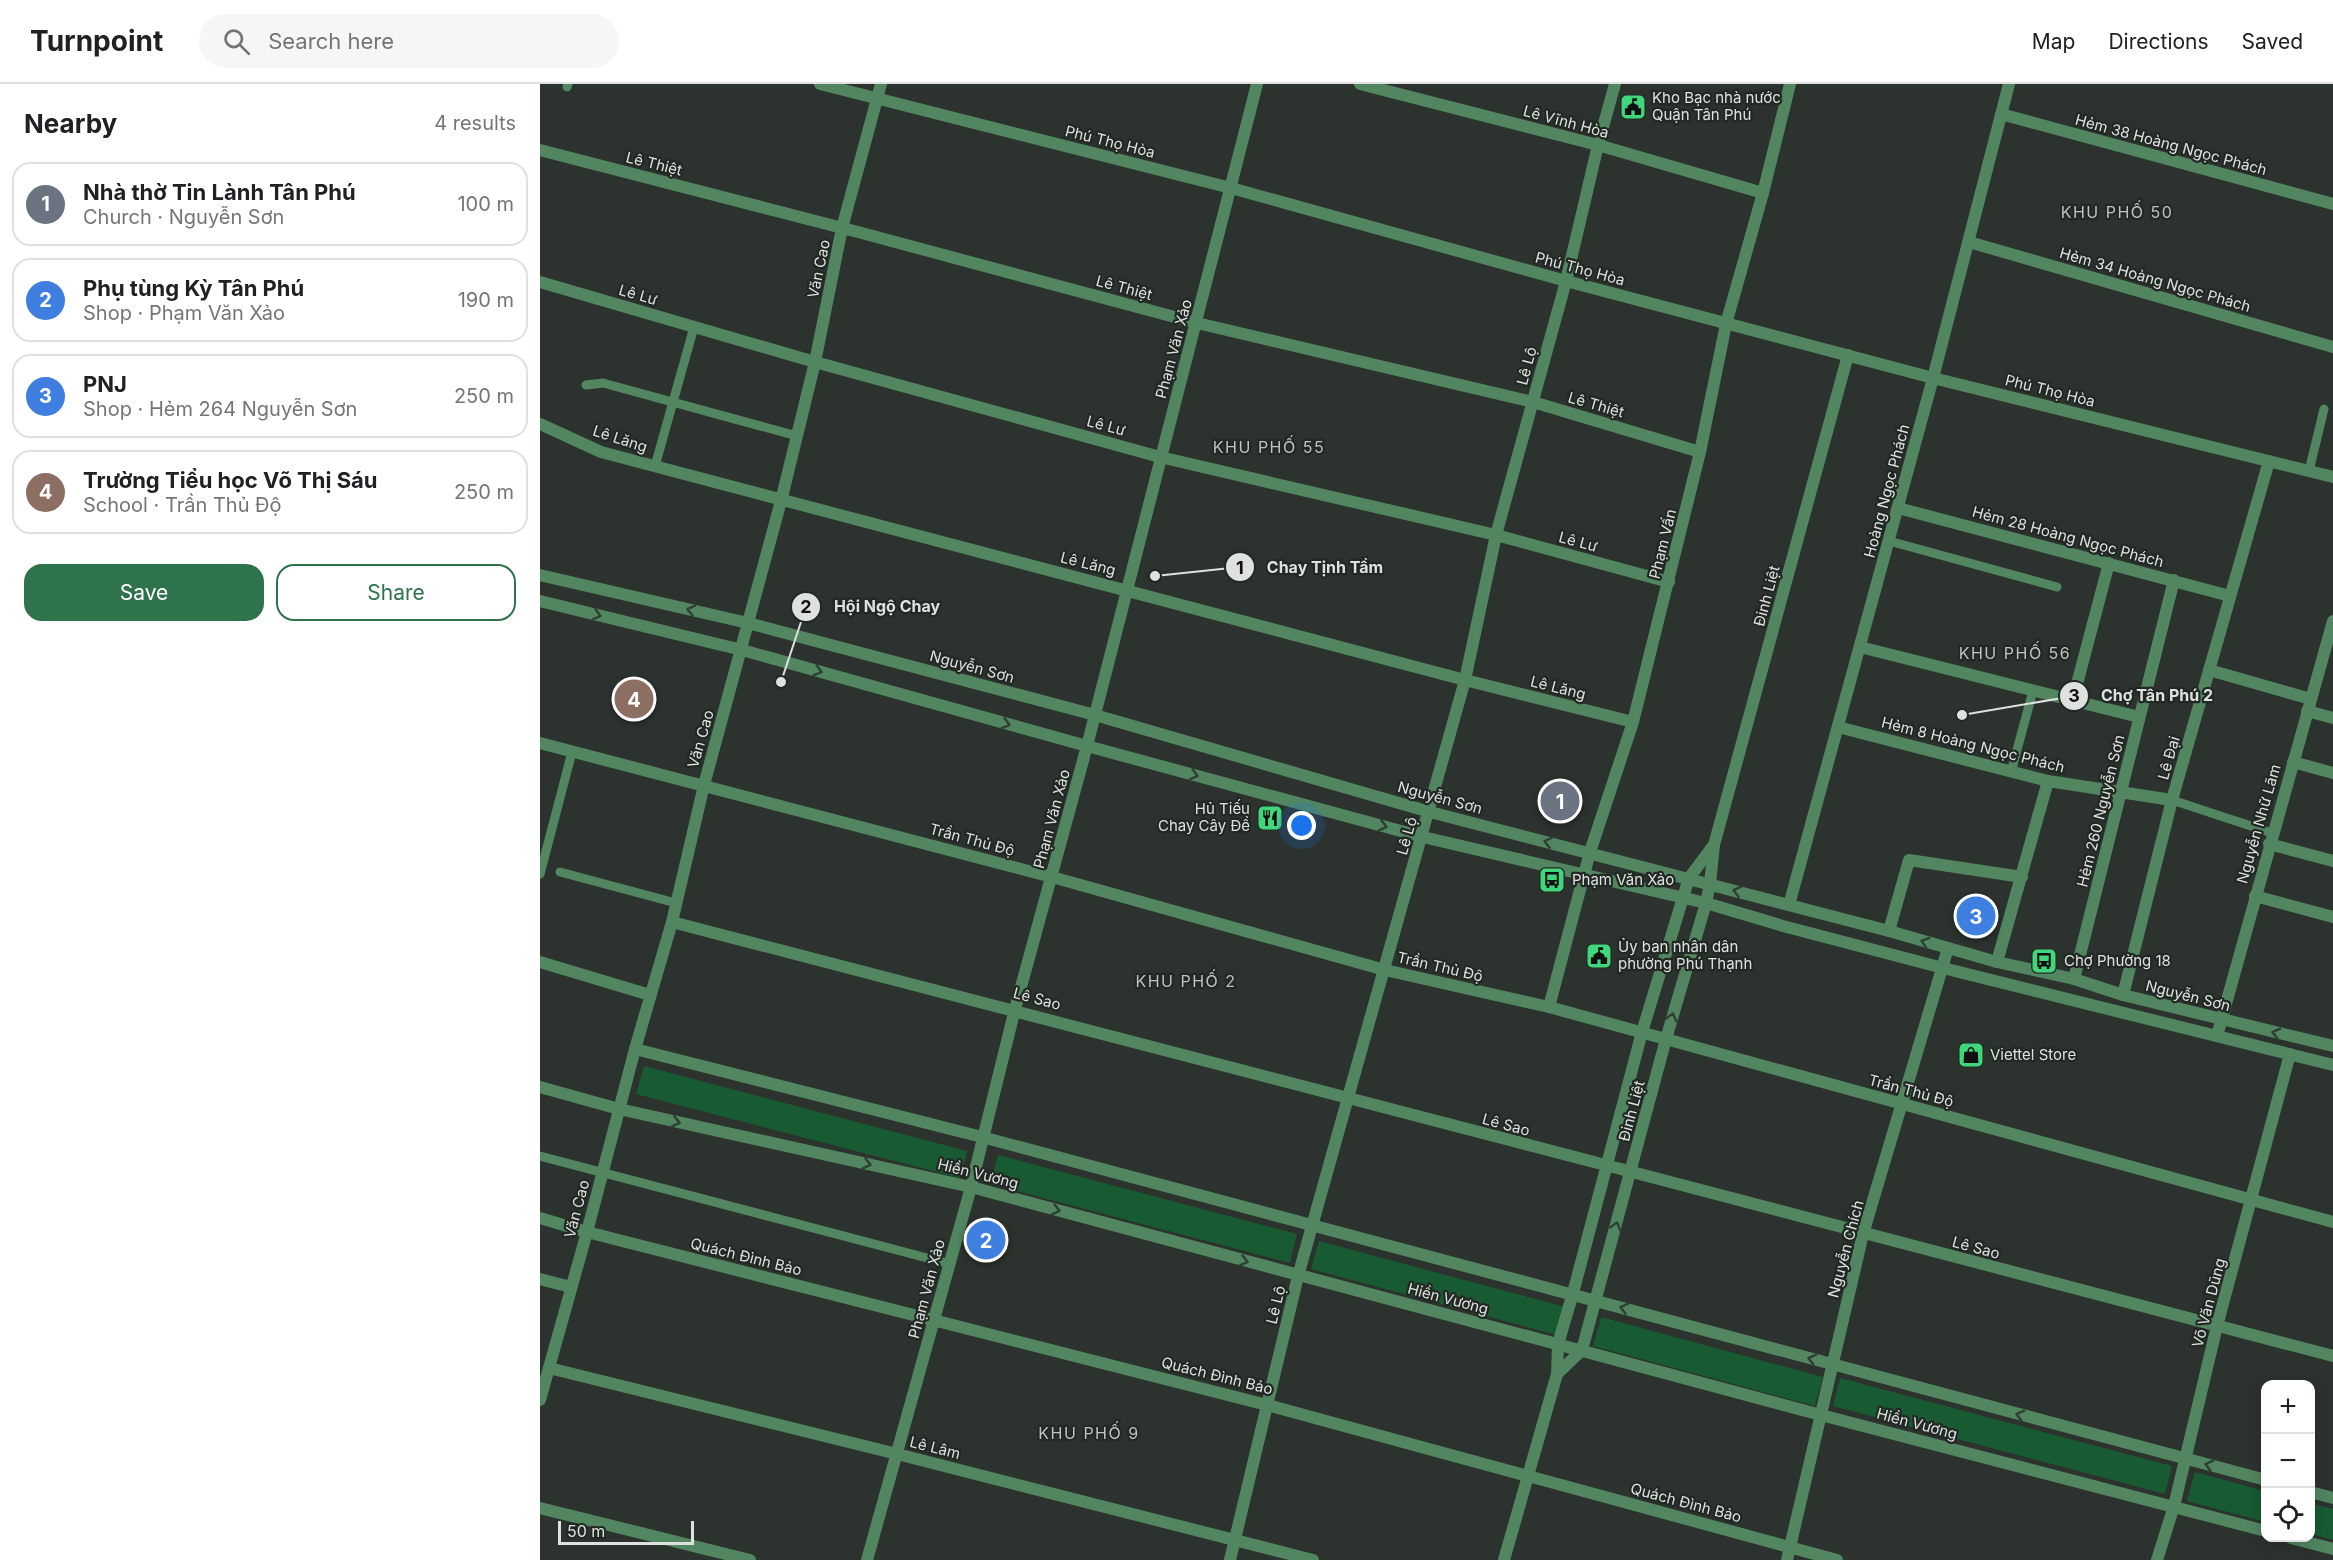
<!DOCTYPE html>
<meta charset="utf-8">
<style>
body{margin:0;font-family:Inter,sans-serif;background:#f6f6f6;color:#202124}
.controls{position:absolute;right:18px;bottom:18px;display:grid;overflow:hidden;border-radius:12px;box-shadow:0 3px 15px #0003}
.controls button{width:54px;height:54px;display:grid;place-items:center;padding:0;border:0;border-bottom:2px solid #e0e0e0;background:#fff;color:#202124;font:30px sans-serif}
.scale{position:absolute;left:18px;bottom:15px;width:136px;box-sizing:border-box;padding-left:6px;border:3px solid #dee2df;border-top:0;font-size:16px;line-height:21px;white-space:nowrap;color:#dee2df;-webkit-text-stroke:4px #222823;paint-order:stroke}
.you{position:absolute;left:762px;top:742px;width:21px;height:21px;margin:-15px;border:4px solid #fff;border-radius:50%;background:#1a73e8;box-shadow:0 0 0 9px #1a73e833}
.badge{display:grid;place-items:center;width:39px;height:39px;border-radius:50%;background:#2e734c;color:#fff;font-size:20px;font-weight:700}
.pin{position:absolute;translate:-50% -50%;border:3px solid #fff;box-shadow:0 2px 6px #0006}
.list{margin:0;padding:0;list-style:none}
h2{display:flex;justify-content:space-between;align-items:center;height:78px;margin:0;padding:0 24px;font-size:26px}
h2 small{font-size:20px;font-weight:400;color:#757577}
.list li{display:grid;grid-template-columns:39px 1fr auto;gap:18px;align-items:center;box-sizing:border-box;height:84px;margin:0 12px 12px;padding:0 12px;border:2px solid #e0e0e0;border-radius:18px}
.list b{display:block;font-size:22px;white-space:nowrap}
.list p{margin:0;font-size:20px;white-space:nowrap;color:#757577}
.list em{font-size:20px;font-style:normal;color:#757577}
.actions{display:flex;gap:12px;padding:18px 24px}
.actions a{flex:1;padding:14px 0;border:2px solid #2e734c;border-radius:18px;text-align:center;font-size:21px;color:#2e734c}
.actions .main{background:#2e734c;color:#fff}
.icon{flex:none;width:33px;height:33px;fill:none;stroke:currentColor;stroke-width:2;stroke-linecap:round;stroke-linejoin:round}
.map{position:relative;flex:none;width:1793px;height:1476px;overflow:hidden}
header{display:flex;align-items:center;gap:36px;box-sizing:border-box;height:84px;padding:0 30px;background:#fff;border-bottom:2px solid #e0e0e0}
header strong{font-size:28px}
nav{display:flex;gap:33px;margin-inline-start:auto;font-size:21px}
.search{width:420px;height:54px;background:#f6f6f6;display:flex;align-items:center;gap:15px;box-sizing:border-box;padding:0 21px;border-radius:33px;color:#757577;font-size:22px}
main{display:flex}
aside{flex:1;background:#fff}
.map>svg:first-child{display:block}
.green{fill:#185b32}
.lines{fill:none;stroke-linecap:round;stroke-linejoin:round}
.service{stroke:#518661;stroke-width:9}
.minor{stroke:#518661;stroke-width:12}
.tertiary{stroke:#518661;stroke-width:12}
.oneway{stroke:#2e4032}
.labels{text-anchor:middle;stroke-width:4.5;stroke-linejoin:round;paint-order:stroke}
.poi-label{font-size:15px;fill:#dee2df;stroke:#222823;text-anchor:start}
.street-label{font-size:15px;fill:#dee2df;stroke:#222823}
.neighbourhood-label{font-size:16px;letter-spacing:1.5px;fill:#bdc4be;stroke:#222823}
.leader{fill:none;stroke:#dee2df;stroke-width:2}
.callout-dot{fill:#dee2df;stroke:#222823;stroke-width:2}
.mark-label{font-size:18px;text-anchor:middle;font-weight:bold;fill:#111}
.callout-label{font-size:16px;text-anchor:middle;font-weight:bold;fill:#dee2df;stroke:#222823;stroke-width:4.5;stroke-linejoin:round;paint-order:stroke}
</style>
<header>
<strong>Turnpoint</strong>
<div class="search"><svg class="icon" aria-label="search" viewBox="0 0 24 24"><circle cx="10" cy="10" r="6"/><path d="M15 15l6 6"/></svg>Search here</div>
<nav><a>Map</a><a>Directions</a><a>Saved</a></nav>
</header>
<main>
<aside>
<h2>Nearby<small>4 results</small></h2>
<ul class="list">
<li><span class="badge" style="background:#6b7280">1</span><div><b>Nhà thờ Tin Lành Tân Phú</b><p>Church · Nguyễn Sơn</p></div><em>100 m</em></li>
<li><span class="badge" style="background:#3f7fe0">2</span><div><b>Phụ tùng Kỳ Tân Phú</b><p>Shop · Phạm Văn Xảo</p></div><em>190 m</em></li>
<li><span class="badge" style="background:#3f7fe0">3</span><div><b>PNJ</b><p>Shop · Hẻm 264 Nguyễn Sơn</p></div><em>250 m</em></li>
<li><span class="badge" style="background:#8d6e63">4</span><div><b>Trường Tiểu học Võ Thị Sáu</b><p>School · Trần Thủ Độ</p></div><em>250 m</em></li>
</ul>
<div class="actions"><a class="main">Save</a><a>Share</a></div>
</aside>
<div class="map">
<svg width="1793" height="1476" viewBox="0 0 1793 1476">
<rect width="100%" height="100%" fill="#2c322d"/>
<g class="green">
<polygon points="104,982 427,1067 420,1094 96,1010"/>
<polygon points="458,1071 757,1150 750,1179 450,1100"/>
<polygon points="779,1157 1025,1223 1017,1251 771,1185"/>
<polygon points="1061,1233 1283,1293 1275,1322 1053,1262"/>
<polygon points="1300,1294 1632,1382 1625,1410 1293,1322"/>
<polygon points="1655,1388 1725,1407 1725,1438 1647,1417"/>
<polygon points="1770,1419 1793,1425 1793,1456 1771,1450"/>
</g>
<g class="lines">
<g class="service">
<polyline points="27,3 28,0"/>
<polyline points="46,301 63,299 257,352"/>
<polyline points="115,382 154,243"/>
<polyline points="1769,387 1784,325"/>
<polyline points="1349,457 1517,503"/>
<polyline points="1471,688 1493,607"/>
<polyline points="1632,716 1732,749"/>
<polyline points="20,788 136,819"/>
<polyline points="0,790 32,668"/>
<polyline points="0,1072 410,1180"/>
</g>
<g class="minor">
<polyline points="820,0 1058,61 1223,109"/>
<polyline points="1461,30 1793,120"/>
<polyline points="0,66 318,148 657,239 993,318 1160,368"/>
<polyline points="1429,158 1793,263"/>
<polyline points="0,198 275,278 620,373 956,451 1129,498"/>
<polyline points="0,340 61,368 925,596 1093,638"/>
<polyline points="1358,424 1690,512"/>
<polyline points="1320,563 1599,633"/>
<polyline points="1669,586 1771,615"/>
<polyline points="1533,615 1569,479"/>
<polyline points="1767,627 1793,634"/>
<polyline points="1298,643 1508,697 1632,716"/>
<polyline points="0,659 512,793 845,886 1009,923 1793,1138"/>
<polyline points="1753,678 1793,689"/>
<polyline points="1729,760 1793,777"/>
<polyline points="1715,812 1793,833"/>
<polyline points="1249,821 1393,294 1469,0"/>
<path d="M132,838c555,141 1107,290 1661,434"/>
<polyline points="1349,847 1369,776 1482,793"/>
<polyline points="0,878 110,911"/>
<polyline points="1457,878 1508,697"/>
<polyline points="1534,895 1634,496"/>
<polyline points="1583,911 1632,716 1729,377"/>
<polyline points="1009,923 1050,768 1093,638 1160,368 1186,240 1223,109 1250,0"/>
<polyline points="1677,952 1793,537"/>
<polyline points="0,1003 79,1025"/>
<polyline points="0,1134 47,1148 727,1321 1297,1476"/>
<polyline points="0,1195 31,1203"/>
<polyline points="9,1284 357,1370 773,1476"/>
<polyline points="1017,1290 1042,1266 1126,955 1166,819 1170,800 1174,761 1308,271"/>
<polyline points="0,1424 210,1476"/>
<polyline points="690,1476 758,1192 925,596 956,451 1026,197 1058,61 1075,0"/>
<polyline points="964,1476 1017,1290 1018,1260 1033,1209 1102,948 1149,794 1173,762"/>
<polyline points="1247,1476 1323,1150 1408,864"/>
<polyline points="1617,1476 1634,1422 1677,1242 1750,970"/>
</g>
<g class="tertiary">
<polyline points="280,0 691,104 1026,197 1393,294 1793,393"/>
<polyline points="0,491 208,539 555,631 890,728 1349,847 1457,878 1534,895 1583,911 1793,962"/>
<polyline points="0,517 202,566 547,662 883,753 1166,819 1243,842 1403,884 1793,981"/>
<polyline points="95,965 442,1053 1726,1396"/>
<polyline points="79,1025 431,1103 1281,1331 1726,1447"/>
<polyline points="0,1316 47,1148 95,965 132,838 164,701 241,417 275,278 302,144 341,0"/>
<polyline points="1770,1408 1793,1414"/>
<polyline points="1751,1454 1793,1465"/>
<polyline points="327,1476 431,1103 475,925 547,662 717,0"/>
</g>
</g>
<defs><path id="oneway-chevron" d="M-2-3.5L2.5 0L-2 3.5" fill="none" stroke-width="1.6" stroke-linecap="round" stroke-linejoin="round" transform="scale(1.5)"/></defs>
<g class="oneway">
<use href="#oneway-chevron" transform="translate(151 526) rotate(-167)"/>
<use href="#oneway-chevron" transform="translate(57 531) rotate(14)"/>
<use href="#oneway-chevron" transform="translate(278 587) rotate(16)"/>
<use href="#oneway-chevron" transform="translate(466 640) rotate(16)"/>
<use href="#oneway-chevron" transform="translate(654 691) rotate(15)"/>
<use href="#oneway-chevron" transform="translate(843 742) rotate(15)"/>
<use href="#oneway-chevron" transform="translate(1008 758) rotate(-166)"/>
<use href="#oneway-chevron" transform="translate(1197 807) rotate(-165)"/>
<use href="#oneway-chevron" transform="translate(1385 858) rotate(-163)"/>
<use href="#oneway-chevron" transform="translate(1132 933) rotate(-74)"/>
<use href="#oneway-chevron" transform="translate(1736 949) rotate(-167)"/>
<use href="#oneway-chevron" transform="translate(136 1038) rotate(13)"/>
<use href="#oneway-chevron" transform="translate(327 1080) rotate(13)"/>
<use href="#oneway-chevron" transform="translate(516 1126) rotate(15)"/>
<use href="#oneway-chevron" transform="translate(1076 1142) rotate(-74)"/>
<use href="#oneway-chevron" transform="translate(704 1177) rotate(15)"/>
<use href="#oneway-chevron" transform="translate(1084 1224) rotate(-165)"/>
<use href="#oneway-chevron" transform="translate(1272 1275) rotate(-165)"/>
<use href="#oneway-chevron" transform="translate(1480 1331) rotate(-165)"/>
<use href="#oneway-chevron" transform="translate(1669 1381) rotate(-165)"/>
</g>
<defs>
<g id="civic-square" transform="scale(1.35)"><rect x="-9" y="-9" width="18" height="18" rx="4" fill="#40d77c" stroke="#222823"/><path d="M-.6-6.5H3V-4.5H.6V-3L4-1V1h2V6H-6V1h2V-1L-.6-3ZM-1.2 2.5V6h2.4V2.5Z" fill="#111"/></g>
<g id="restaurant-square" transform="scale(1.35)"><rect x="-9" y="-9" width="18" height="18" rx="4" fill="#40d77c" stroke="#222823"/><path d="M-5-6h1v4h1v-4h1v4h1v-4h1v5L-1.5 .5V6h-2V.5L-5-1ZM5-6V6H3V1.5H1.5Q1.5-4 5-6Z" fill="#111"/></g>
<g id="bus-square" transform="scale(1.35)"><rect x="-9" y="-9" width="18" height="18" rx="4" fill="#40d77c" stroke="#222823"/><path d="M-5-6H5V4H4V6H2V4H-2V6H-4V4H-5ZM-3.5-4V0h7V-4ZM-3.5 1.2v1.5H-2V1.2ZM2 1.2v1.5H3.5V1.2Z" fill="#111"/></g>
<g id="shop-square" transform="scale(1.35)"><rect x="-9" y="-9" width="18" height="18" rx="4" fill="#40d77c" stroke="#222823"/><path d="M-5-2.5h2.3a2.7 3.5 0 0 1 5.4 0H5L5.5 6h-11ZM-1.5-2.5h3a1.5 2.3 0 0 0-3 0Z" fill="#111"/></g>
</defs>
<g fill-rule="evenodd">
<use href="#civic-square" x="1093" y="23"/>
<use href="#restaurant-square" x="730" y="734"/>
<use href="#bus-square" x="1012" y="796"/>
<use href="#civic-square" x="1059" y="872"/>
<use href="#bus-square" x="1504" y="877"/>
<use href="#shop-square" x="1431" y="971"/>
</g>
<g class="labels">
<g class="poi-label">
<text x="1112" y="19">Kho Bạc nhà nước<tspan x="1112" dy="17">Quận Tân Phú</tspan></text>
<text x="710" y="730" text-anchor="end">Hủ Tiếu<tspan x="710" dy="17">Chay Cây Đề</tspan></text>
<text x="1032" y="801">Phạm Văn Xảo</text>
<text x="1078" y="868">Ủy ban nhân dân<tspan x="1078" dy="17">phường Phú Thạnh</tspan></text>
<text x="1524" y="882">Chợ Phường 18</text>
<text x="1450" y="976">Viettel Store</text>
</g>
<g class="street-label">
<text transform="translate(1026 38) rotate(15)" y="5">Lê Vĩnh Hòa</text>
<text transform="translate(570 58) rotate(14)" y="5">Phú Thọ Hòa</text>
<text transform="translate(1631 61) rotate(15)" y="5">Hẻm 38 Hoàng Ngọc Phách</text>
<text transform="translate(114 80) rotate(14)" y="5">Lê Thiệt</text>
<text transform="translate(279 185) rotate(-78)" y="5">Văn Cao</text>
<text transform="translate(1040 185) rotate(15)" y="5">Phú Thọ Hòa</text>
<text transform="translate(1615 196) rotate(16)" y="5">Hẻm 34 Hoàng Ngọc Phách</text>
<text transform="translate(584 204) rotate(15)" y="5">Lê Thiệt</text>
<text transform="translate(98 211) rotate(16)" y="5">Lê Lư</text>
<text transform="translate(634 265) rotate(-75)" y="5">Phạm Văn Xảo</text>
<text transform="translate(987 282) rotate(-75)" y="5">Lê Lộ</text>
<text transform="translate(1510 307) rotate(14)" y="5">Phú Thọ Hòa</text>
<text transform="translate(1056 321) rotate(16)" y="5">Lê Thiệt</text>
<text transform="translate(566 342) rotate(15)" y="5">Lê Lư</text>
<text transform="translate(80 355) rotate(18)" y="5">Lê Lăng</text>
<text transform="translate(1347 407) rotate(-75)" y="5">Hoàng Ngọc Phách</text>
<text transform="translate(1528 453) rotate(15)" y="5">Hẻm 28 Hoàng Ngọc Phách</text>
<text transform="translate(1038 458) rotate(15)" y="5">Lê Lư</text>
<text transform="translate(1123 460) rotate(-76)" y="5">Phạm Vấn</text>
<text transform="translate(548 480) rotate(14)" y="5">Lê Lăng</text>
<text transform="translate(1227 512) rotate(-75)" y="5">Đinh Liệt</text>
<text transform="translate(432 583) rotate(15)" y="5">Nguyễn Sơn</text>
<text transform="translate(1018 604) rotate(14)" y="5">Lê Lăng</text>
<text transform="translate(161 655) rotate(-74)" y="5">Văn Cao</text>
<text transform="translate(1433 661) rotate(14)" y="5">Hẻm 8 Hoàng Ngọc Phách</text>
<text transform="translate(1629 674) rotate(-74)" y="5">Lê Đại</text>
<text transform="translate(900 714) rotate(15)" y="5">Nguyễn Sơn</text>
<text transform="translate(1561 727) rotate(-76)" y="5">Hẻm 260 Nguyễn Sơn</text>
<text transform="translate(512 735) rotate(-75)" y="5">Phạm Văn Xảo</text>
<text transform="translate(1719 740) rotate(-74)" y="5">Nguyễn Nhữ Lãm</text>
<text transform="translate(867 752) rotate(-74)" y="5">Lê Lộ</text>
<text transform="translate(432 756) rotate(15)" y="5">Trần Thủ Độ</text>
<text transform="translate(900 883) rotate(13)" y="5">Trần Thủ Độ</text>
<text transform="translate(1648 912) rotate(14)" y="5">Nguyễn Sơn</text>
<text transform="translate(497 915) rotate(15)" y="5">Lê Sao</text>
<text transform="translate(1371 1007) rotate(15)" y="5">Trần Thủ Độ</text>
<text transform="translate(1092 1027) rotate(-75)" y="5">Đinh Liệt</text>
<text transform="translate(966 1041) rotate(15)" y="5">Lê Sao</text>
<text transform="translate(438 1090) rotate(14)" y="5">Hiền Vương</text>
<text transform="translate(37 1125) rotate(-75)" y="5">Văn Cao</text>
<text transform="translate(1436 1164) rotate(15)" y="5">Lê Sao</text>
<text transform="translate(1306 1165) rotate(-75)" y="5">Nguyễn Chích</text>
<text transform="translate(206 1173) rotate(14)" y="5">Quách Đình Bảo</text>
<text transform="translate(387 1205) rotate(-75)" y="5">Phạm Văn Xảo</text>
<text transform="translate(908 1215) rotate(15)" y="5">Hiền Vương</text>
<text transform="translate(1669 1219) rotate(-75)" y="5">Võ Văn Dũng</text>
<text transform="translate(736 1221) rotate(-76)" y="5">Lê Lộ</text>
<text transform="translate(677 1292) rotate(14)" y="5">Quách Đình Bảo</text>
<text transform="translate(1377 1340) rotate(15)" y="5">Hiền Vương</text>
<text transform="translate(395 1364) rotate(14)" y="5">Lê Lâm</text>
<text transform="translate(1146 1419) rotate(15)" y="5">Quách Đình Bảo</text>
</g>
<g class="neighbourhood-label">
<text x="1577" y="134">KHU PHỐ 50</text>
<text x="729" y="369">KHU PHỐ 55</text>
<text x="1475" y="575">KHU PHỐ 56</text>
<text x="646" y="903">KHU PHỐ 2</text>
<text x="549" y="1355">KHU PHỐ 9</text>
</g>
</g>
<path class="leader" d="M615 492L700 483M241 598L266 523M1422 631L1534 612"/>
<g class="callout-dot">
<circle cx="615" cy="492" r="6"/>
<circle cx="241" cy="598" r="6"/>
<circle cx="1422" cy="631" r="6"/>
<circle cx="700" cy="483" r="15"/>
<circle cx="266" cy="523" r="15"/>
<circle cx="1534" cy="612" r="15"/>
</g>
<g class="mark-label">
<text x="700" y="490">1</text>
<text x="266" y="529">2</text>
<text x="1534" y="618">3</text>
</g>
<g class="callout-label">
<text x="785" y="489">Chay Tịnh Tầm</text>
<text x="347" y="528">Hội Ngộ Chay</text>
<text x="1617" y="617">Chợ Tân Phú 2</text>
</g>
</svg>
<div class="controls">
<button>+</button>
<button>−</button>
<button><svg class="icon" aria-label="locate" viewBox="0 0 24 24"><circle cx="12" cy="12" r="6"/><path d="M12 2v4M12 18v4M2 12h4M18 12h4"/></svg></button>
</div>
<div class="scale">50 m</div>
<div class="you"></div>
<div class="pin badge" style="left:1020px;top:717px;background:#6b7280">1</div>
<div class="pin badge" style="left:446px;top:1156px;background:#3f7fe0">2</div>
<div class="pin badge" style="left:1436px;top:832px;background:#3f7fe0">3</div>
<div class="pin badge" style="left:94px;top:615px;background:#8d6e63">4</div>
</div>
</main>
